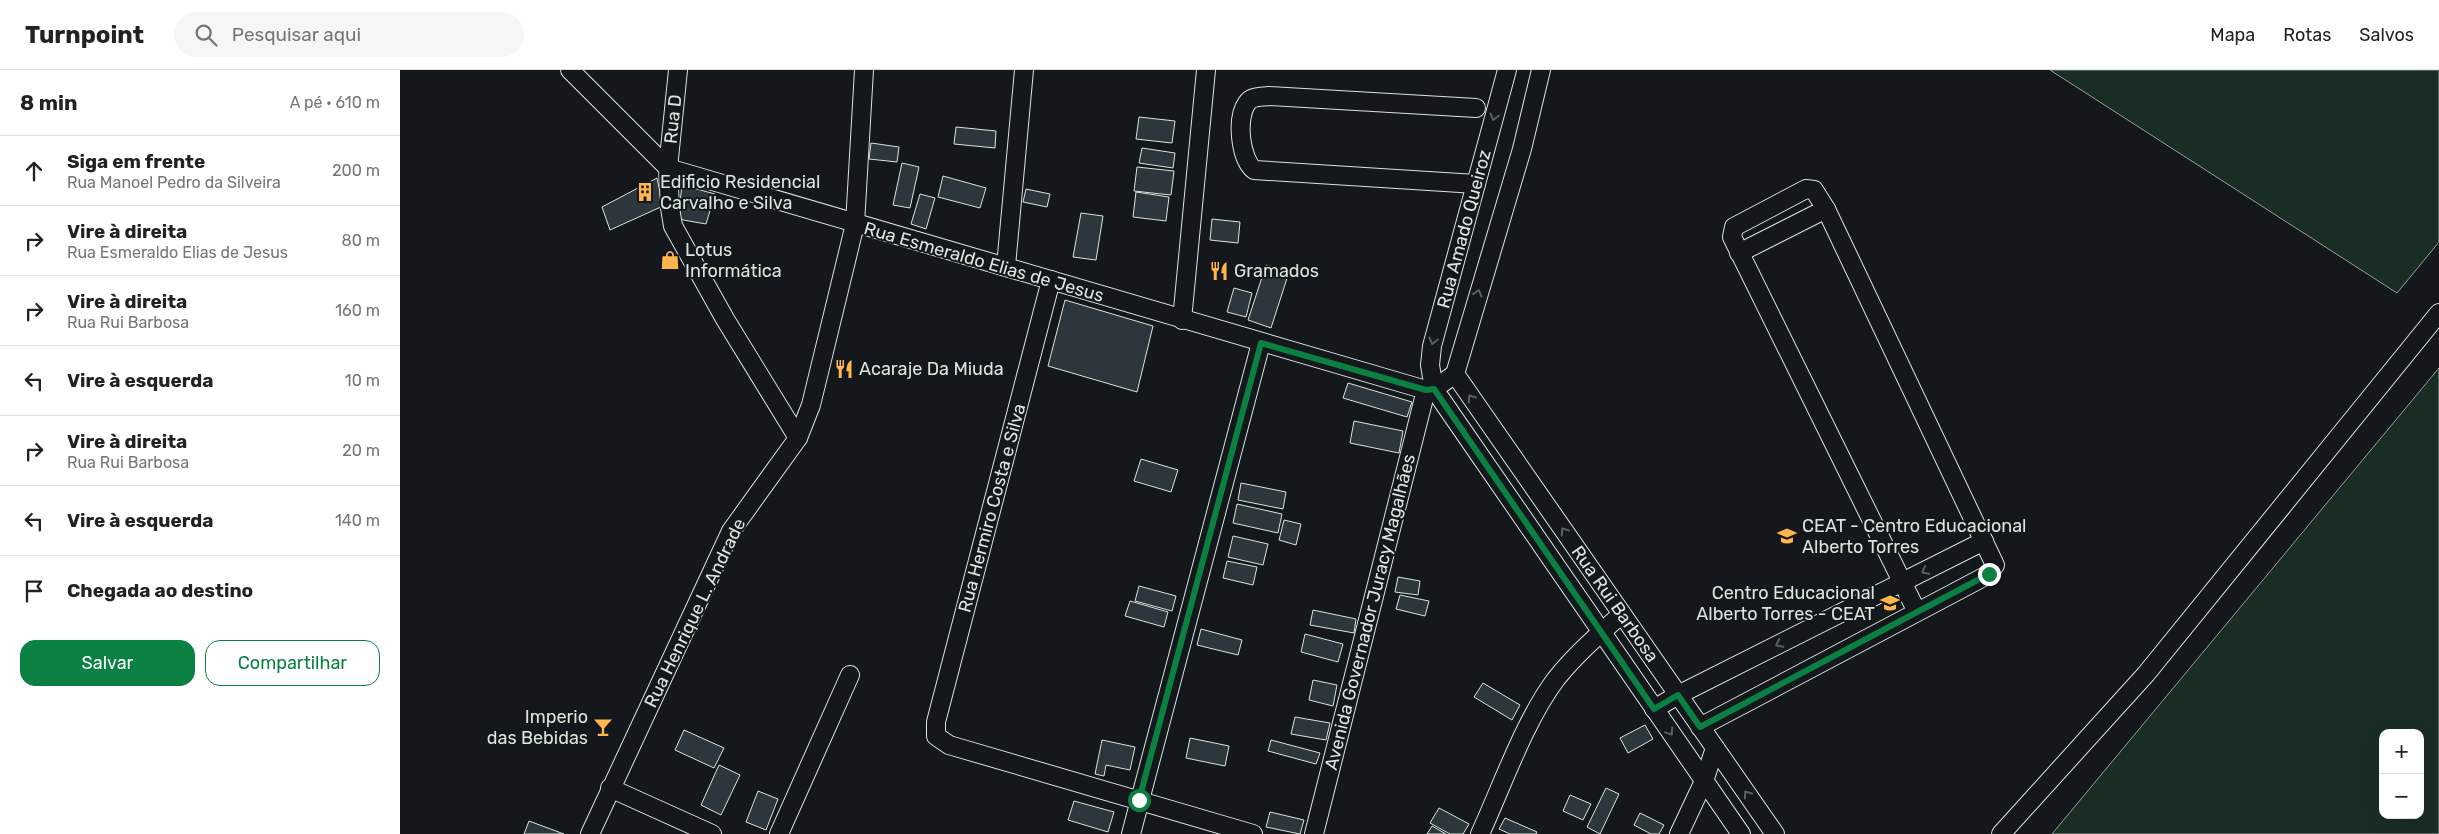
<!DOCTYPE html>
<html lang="pt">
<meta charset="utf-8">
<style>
body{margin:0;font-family:Rubik,sans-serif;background:#f6f6f6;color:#222}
.controls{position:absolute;right:15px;bottom:15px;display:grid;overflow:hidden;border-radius:10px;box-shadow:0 5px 20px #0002}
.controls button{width:45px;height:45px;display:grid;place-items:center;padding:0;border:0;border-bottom:1px solid #e0e0e0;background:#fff;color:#222;font:25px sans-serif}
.stop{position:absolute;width:15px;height:15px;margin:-11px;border:4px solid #0b8043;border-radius:50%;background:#fff}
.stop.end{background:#0b8043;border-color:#fff;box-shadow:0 1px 5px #0008}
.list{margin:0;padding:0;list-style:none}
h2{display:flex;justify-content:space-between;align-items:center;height:65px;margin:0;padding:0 20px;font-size:21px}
h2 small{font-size:16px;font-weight:400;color:#767676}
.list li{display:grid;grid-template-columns:32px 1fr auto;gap:15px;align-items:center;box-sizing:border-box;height:70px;padding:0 20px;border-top:1px solid #e0e0e0}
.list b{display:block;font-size:19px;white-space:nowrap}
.list p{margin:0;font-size:16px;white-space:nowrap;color:#767676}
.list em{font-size:16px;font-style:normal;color:#767676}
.actions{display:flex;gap:10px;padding:15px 20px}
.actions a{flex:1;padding:11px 0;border:1px solid #0b8043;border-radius:15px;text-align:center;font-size:18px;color:#0b8043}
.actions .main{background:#0b8043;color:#fff}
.icon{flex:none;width:28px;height:28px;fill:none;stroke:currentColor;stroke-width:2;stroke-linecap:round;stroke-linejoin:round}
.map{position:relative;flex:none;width:2039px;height:764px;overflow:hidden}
header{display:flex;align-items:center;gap:30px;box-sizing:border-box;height:70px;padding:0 25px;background:#fff;border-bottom:1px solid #e0e0e0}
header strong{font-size:24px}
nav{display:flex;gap:28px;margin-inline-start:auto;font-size:18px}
.search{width:350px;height:45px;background:#f6f6f6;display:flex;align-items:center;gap:12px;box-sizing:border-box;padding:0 18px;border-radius:28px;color:#767676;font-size:19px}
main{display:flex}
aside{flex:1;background:#fff}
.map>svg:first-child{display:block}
.green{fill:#1a2d24;stroke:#939e99;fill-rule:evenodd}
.building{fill:#2c363c;stroke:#d8e6dc}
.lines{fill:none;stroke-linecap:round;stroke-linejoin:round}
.minor-casing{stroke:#d8e6dc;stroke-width:20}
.minor{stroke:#14181c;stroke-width:18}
.oneway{stroke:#59605f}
.route{stroke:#0b8043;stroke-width:6}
.labels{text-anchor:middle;stroke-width:4;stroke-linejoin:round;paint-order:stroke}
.street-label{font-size:18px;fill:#d8e6dc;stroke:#14181c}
.poi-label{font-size:18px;fill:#d8e6dc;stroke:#14181c;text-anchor:start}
</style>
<header>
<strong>Turnpoint</strong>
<div class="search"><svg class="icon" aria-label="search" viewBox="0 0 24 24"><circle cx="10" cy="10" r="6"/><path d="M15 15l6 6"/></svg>Pesquisar aqui</div>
<nav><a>Mapa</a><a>Rotas</a><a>Salvos</a></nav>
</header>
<main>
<aside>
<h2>8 min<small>A pé · 610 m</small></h2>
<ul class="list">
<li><svg class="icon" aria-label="ahead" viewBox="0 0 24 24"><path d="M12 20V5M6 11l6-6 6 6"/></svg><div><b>Siga em frente</b><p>Rua Manoel Pedro da Silveira</p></div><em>200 m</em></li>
<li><svg class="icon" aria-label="right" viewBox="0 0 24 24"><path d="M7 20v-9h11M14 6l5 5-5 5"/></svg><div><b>Vire à direita</b><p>Rua Esmeraldo Elias de Jesus</p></div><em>80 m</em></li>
<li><svg class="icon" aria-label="right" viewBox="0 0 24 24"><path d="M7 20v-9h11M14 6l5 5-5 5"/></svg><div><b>Vire à direita</b><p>Rua Rui Barbosa</p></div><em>160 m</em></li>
<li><svg class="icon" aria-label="left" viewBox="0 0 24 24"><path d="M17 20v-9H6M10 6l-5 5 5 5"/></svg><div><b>Vire à esquerda</b></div><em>10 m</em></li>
<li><svg class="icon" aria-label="right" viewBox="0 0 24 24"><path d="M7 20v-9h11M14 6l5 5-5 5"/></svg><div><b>Vire à direita</b><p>Rua Rui Barbosa</p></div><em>20 m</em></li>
<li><svg class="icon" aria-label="left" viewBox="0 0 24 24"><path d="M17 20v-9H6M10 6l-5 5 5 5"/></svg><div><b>Vire à esquerda</b></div><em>140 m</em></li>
<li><svg class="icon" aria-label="arrive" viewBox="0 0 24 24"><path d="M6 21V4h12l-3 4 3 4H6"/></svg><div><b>Chegada ao destino</b></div></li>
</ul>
<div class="actions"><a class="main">Salvar</a><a>Compartilhar</a></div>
</aside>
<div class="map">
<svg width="2039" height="764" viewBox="0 0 2039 764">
<rect width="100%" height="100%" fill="#14181c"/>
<g class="green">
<polygon points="1650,0 2039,0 2039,172 1997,223"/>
<path d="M2039,298v466h-387zM1983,663h37v82h-37z"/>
</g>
<g class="building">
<polygon points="739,47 775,51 772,73 736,69"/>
<polygon points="556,57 596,61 595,78 554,74"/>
<polygon points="471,73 499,77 497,92 469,89"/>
<polygon points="742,78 775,83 773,98 739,93"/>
<polygon points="502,93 519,97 510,138 493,135"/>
<polygon points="737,97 774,101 771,125 734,121"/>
<polygon points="543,106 586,118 580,138 538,127"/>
<polygon points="257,108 263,136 210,160 202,137"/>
<polygon points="282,115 315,124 306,154 278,149"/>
<polygon points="626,119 650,124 647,137 623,132"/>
<polygon points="736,122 769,127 766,151 733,147"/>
<polygon points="520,124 535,128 526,159 511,154"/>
<polygon points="681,143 703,146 696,190 673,187"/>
<polygon points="812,149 840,152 838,173 810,170"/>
<polygon points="866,195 889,202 871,258 848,250"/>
<polygon points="834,218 852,223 846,247 827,242"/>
<polygon points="665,230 753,256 737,322 648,296"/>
<polygon points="948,313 1012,332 1007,347 943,328"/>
<polygon points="954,351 1003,361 999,383 950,373"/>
<polygon points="741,389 778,400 771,422 734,411"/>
<polygon points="841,413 886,422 883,439 838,430"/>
<polygon points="837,434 882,444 878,463 833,453"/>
<polygon points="884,450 901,454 896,475 879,470"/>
<polygon points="833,466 868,474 863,495 828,487"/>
<polygon points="827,491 857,497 853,515 823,508"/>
<polygon points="998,507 1020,511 1018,525 995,522"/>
<polygon points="739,516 776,526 772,541 735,531"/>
<polygon points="1000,525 1029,531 1025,546 996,539"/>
<polygon points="730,531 768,542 764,557 725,546"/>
<polygon points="913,540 956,549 954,563 910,555"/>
<polygon points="801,559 842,570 838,585 797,575"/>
<polygon points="905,564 943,574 938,592 901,582"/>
<polygon points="913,610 937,615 933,636 909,630"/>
<polygon points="1083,613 1120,635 1112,650 1074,627"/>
<polygon points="895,647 930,653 926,670 891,664"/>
<polygon points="1245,655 1253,669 1228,683 1220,668"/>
<polygon points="284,660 324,678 314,698 275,680"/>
<polygon points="790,668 829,676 825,696 786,688"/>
<polygon points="702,670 735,677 730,700 706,695 704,706 695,704"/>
<polygon points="871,670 920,683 916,694 868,681"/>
<polygon points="319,695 340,705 321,745 301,735"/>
<polygon points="1206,718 1219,724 1200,764 1187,757"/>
<polygon points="358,721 378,729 366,760 346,752"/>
<polygon points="1170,725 1191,734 1183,750 1163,741"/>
<polygon points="674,731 714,742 708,762 668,750"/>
<polygon points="1039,738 1069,754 1063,764 1050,764 1030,753"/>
<polygon points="870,742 904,750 900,764 866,757"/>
<polygon points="1240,743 1264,755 1259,764 1251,764 1234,755"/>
<polygon points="1105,748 1137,762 1136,764 1110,764 1099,759"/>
<polygon points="129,751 164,764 124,764"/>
<polygon points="1032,756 1046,764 1027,764"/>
</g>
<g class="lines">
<g class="minor-casing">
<g id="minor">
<polyline points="170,0 268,98 1026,320 1034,319 1055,304"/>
<polyline points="278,0 268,98 270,138 273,156 325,249 398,368"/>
<polyline points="1107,0 1032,276 1030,295 1034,319 1341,764"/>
<path d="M1076,38l-207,-12c-8,1 -18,0 -22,7 -11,15 -7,55 7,67l222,14"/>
<polyline points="1339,183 1426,139"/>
<polyline points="606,196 624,0"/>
<polyline points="651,210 536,652 536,666 549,675 853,764"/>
<polyline points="782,250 806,0"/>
<polyline points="1055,304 1375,764"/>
<polyline points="1055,304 1122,79 1141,0"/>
<polyline points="1254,639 1278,625 1584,471"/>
<polyline points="1300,657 1578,510 1589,504 1595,495 1426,139 1414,120 1406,119 1334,157 1332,167 1517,542"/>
<polyline points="210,718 312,764"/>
<polyline points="190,764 331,461 398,368 411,335 455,154 464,0"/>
<polyline points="379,764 450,605"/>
<polyline points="731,764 861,273"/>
<polyline points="914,764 1026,320"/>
<path d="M1080,764c22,-48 45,-114 76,-155 19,-24 43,-45 66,-65"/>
<polyline points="1279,764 1304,711 1315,678"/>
<polyline points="1601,764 1746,604 2039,243"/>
</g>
</g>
<use href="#minor" class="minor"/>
</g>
<defs><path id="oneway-chevron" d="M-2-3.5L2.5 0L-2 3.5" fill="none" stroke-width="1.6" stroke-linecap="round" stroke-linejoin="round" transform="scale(1.25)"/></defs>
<g class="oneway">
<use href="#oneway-chevron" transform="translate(1094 47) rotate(105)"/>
<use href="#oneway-chevron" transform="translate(1078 223) rotate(-73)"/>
<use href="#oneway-chevron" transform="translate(1033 271) rotate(103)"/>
<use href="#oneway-chevron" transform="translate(1071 328) rotate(-125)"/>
<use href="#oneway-chevron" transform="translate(1164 461) rotate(-125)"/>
<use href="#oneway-chevron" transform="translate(1525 501) rotate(153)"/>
<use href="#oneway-chevron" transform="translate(1379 574) rotate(153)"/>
<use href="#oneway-chevron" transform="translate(1270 662) rotate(56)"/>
<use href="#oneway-chevron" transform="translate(1347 724) rotate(-125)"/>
</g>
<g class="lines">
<polyline class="route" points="739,730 861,273 1026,320 1034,319 1254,639 1278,625 1300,657 1589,504"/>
</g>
<defs>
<g id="building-bare" transform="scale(1.5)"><path d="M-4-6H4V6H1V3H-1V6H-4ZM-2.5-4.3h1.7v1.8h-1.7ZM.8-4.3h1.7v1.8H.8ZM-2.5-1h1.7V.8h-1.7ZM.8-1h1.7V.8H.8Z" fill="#ffb74d" stroke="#14181c" stroke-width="2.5" paint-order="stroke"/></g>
<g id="shop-bare" transform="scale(1.5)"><path d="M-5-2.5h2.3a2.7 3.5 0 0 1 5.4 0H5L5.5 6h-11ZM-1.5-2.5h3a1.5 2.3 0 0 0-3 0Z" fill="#ffb74d" stroke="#14181c" stroke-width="2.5" paint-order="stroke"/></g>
<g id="restaurant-bare" transform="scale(1.5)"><path d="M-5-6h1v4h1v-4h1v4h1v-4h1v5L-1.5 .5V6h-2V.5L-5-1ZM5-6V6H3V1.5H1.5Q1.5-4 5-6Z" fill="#ffb74d" stroke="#14181c" stroke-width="2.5" paint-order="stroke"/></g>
<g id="school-bare" transform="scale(1.5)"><path d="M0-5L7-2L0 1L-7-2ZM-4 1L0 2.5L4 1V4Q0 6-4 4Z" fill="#ffb74d" stroke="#14181c" stroke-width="2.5" paint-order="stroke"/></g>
<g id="bar-bare" transform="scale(1.5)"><path d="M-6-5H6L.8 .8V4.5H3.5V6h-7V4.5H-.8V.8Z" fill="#ffb74d" stroke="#14181c" stroke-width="2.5" paint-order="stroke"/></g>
</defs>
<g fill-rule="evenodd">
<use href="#building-bare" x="245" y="122"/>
<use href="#shop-bare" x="270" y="190"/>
<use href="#restaurant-bare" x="819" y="201"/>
<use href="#restaurant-bare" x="444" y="299"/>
<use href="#school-bare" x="1387" y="466"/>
<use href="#school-bare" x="1490" y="533"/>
<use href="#bar-bare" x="203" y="657"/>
</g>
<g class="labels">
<g class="street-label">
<text transform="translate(273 49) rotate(-84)" y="6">Rua D</text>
<text transform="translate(1064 159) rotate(-75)" y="6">Rua Amado Queiroz</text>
<text transform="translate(584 192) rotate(16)" y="6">Rua Esmeraldo Elias de Jesus</text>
<text transform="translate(592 438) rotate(-75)" y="6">Rua Hermiro Costa e Silva</text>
<text transform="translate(1215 534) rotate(55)" y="6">Rua Rui Barbosa</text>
<text transform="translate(970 542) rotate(-76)" y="6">Avenida Governador Juracy Magalhães</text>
<text transform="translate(295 543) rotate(-64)" y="6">Rua Henrique L. Andrade</text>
</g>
<g class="poi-label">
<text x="260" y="118">Edificio Residencial<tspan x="260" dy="21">Carvalho e Silva</tspan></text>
<text x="285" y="186">Lotus<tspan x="285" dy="21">Informática</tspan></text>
<text x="834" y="207">Gramados</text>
<text x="459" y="305">Acaraje Da Miuda</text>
<text x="1402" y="462">CEAT - Centro Educacional<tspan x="1402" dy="21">Alberto Torres</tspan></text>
<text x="1475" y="529" text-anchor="end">Centro Educacional<tspan x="1475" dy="21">Alberto Torres - CEAT</tspan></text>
<text x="188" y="653" text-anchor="end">Imperio<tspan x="188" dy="21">das Bebidas</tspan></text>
</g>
</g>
</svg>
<div class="controls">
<button>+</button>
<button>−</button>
</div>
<div class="stop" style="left:739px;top:730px"></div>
<div class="stop end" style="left:1589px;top:504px"></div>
</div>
</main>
